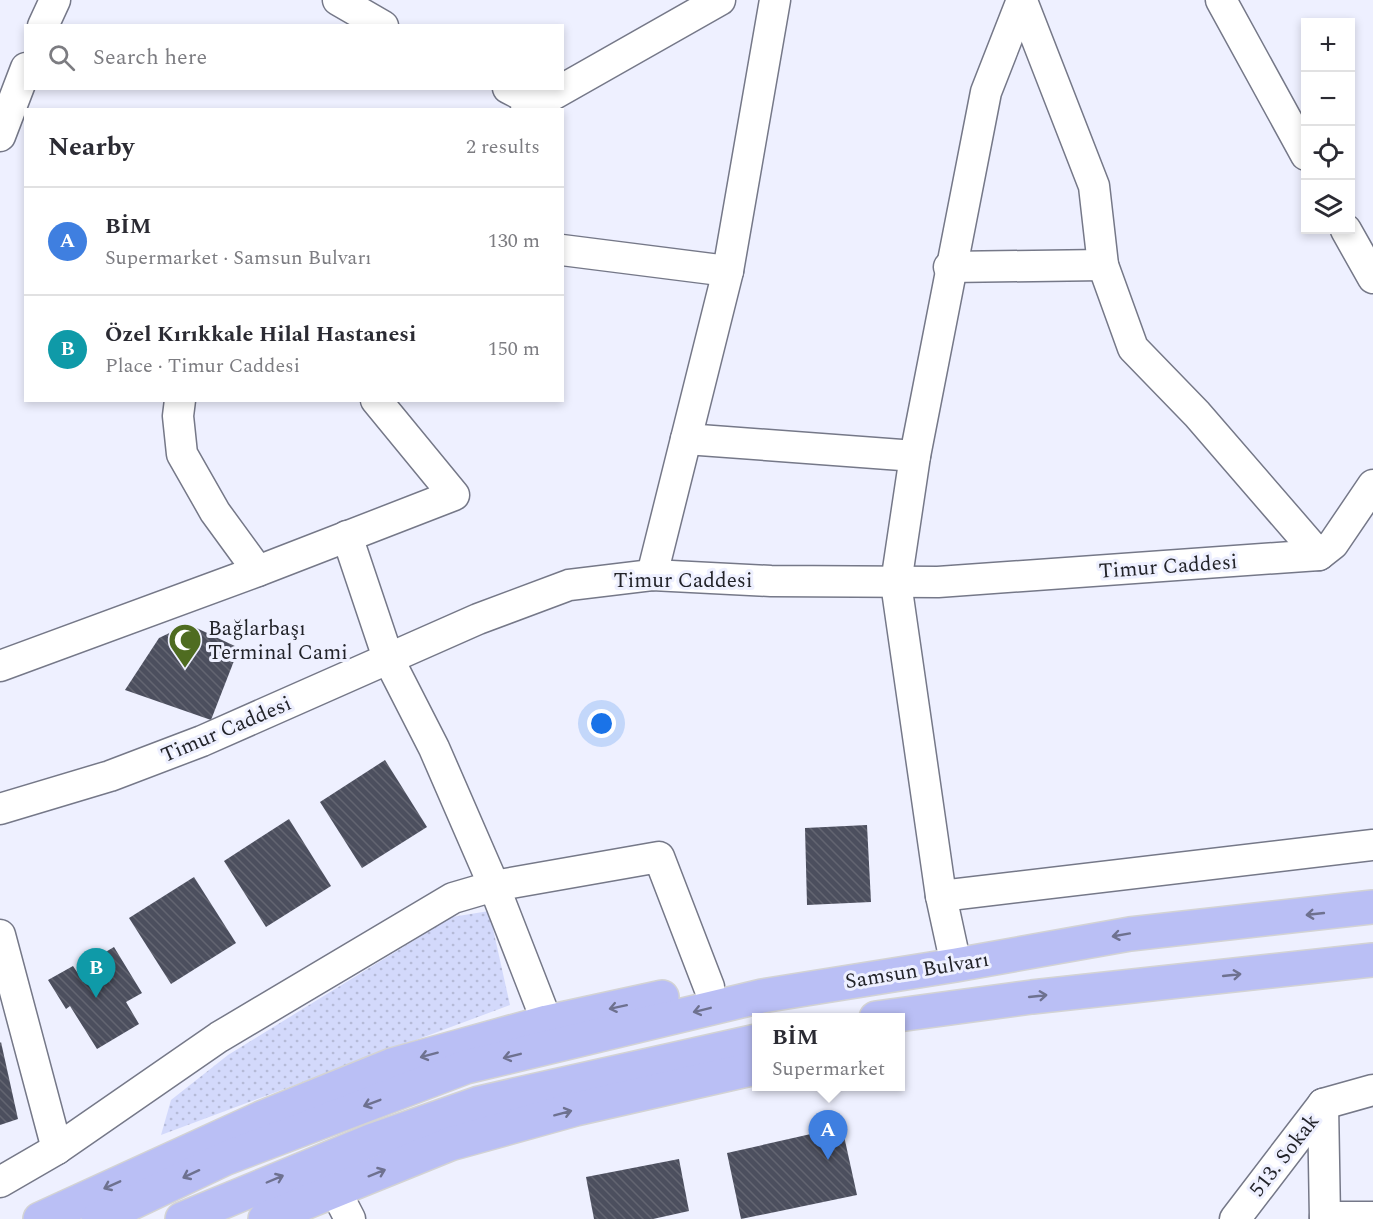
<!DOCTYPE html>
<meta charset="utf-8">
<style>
body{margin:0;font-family:Spectral,serif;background:#f7f7f7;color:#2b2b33}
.controls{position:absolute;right:18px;top:18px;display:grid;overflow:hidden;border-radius:0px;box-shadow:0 3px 9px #0003}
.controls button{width:54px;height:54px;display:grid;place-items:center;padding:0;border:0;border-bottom:2px solid #e1e1e2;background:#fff;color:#2b2b33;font:30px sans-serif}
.you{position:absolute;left:602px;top:724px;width:21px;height:21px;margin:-15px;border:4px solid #fff;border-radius:50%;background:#1a73e8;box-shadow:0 0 0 9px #1a73e833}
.badge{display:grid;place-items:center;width:39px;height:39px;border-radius:50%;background:#0b8043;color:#fff;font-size:20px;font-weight:700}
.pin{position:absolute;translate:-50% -50px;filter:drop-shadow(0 2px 3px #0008)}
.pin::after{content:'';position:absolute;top:32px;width:21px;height:18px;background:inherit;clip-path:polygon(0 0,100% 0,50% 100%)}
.popup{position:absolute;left:752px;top:1013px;width:153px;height:78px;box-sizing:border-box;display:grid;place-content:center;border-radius:0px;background:#fff;filter:drop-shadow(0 2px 4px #0005);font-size:20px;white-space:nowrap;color:#7c7c81}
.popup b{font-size:22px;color:#2b2b33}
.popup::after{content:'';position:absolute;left:50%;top:100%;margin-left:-12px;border:12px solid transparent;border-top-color:#fff}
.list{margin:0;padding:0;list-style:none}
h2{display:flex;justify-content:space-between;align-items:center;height:78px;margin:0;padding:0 24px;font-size:26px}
h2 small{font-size:20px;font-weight:400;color:#7c7c81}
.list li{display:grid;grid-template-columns:39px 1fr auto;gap:18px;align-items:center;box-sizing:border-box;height:108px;padding:0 24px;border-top:2px solid #e1e1e2}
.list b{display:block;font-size:22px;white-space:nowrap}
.list p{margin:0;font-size:20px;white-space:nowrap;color:#7c7c81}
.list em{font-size:20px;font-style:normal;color:#7c7c81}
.icon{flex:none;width:33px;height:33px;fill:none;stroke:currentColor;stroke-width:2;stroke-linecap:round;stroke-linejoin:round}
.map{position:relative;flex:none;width:1373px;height:1219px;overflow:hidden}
.search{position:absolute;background:#fff;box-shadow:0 3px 9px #0003;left:24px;top:24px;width:540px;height:66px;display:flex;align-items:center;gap:15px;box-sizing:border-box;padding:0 21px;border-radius:0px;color:#7c7c81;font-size:22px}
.panel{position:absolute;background:#fff;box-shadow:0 3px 9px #0003;left:24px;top:108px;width:540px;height:294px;border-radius:0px}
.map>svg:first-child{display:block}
.green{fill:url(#green-dots)}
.building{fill:url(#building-back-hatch)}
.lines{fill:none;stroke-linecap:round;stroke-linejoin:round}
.minor-casing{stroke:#757888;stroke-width:33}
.major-casing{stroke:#d3d3d4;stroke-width:36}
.minor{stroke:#fff;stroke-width:30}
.major{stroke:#babff5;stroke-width:33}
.oneway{stroke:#6e718f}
.labels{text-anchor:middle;stroke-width:6;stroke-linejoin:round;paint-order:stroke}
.street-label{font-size:21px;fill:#222329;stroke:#eef0ff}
.poi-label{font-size:21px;fill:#222329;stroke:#eef0ff;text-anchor:start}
</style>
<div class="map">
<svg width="1373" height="1219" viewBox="0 0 1373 1219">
<defs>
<pattern id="green-dots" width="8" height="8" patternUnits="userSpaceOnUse" patternTransform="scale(1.5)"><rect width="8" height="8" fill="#d3d9fb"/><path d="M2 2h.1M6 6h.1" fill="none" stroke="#b5bad7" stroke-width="1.8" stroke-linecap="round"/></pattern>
<pattern id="building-back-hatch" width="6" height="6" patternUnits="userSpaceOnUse" patternTransform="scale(1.5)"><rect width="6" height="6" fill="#4c4f5e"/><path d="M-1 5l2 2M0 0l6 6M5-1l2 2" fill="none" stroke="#636571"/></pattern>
</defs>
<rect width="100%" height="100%" fill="#eef0ff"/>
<polygon class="green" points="489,911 510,1005 161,1135 171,1100 228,1055 452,917"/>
<g class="building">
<polygon points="188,624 239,648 211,720 125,690 159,638"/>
<polygon points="385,760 427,827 362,868 320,802"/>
<polygon points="289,819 331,886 266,927 224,861"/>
<polygon points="867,825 871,902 807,905 805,828"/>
<polygon points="194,877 236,943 171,984 129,918"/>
<polygon points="114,947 142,993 126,1002 139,1024 97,1049 70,1006 66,1009 48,980 73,966 81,978 92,972 87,963"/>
<polygon points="1,1042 18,1119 0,1125 0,1043"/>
<polygon points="842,1127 857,1195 741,1219 727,1153"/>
<polygon points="679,1159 689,1211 653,1219 594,1219 586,1177"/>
</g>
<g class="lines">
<g class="minor-casing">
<g id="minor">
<polyline points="338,0 383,26"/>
<polyline points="1221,0 1306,155"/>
<polyline points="1022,1 1094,186 1103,265 1133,348 1197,414 1319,555"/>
<polyline points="43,26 55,0"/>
<polyline points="508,88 537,103"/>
<polyline points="526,110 720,0"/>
<polyline points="0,136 26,68"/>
<polyline points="1346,230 1373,278"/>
<polyline points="562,250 728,271"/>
<polyline points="949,267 1103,265"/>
<polyline points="180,400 178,416 182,454 215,512 258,571"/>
<polyline points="686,439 915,456"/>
<polyline points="347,536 388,658 434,748 494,886 547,1022"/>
<polyline points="652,575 728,271 775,0"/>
<polyline points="0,666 258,571 454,495 376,400"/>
<polyline points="0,809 110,776 202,741 478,619 569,585 652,575 771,581 938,582 1319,555 1333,544 1373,485"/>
<polyline points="941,896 1373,845"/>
<polyline points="0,935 57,1149"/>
<polyline points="956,965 941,896 896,583 915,456 986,92 1022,0"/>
<polyline points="1323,1104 1325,1219"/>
<polyline points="0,1182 57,1149 219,1037 453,898 494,886 659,857 709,987"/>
<polyline points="335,1190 350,1219"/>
<polyline points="1325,1217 1373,1217"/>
<polyline points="1235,1219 1323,1104 1373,1090"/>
</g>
</g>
<g class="major-casing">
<g id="major">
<polyline points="876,1018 1032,997 1373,960"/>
<polyline points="40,1219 261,1118 392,1065 547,1022 662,997"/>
<polyline points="98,1219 224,1159 466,1067 762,996 956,965 1130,934 1373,907"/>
<polyline points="182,1219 373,1140 479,1103 756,1041"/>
<polyline points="265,1219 450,1144 576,1109 756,1068"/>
</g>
</g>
<use href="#minor" class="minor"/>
<use href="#major" class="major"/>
</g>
<defs><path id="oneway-shaft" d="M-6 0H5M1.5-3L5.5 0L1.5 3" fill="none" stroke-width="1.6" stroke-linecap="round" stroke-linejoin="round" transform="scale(1.5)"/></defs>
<g class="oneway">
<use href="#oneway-shaft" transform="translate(1315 914) rotate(174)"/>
<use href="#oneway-shaft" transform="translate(1121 935) rotate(170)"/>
<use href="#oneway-shaft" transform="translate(1232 975) rotate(-6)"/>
<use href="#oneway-shaft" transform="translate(1038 996) rotate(-6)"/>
<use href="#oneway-shaft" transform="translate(618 1007) rotate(168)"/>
<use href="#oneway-shaft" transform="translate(702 1010) rotate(166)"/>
<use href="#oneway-shaft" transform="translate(429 1055) rotate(165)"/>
<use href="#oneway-shaft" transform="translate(512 1056) rotate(166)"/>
<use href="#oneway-shaft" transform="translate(372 1103) rotate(159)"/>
<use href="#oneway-shaft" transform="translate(563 1113) rotate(-15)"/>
<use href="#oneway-shaft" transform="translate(377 1173) rotate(-22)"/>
<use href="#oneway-shaft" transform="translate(191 1174) rotate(155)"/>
<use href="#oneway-shaft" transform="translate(275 1179) rotate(-23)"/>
<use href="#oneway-shaft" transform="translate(112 1185) rotate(156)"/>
</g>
<defs>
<g id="mosque-pin" transform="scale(1.725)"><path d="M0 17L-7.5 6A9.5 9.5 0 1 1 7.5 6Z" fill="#4f6c21" stroke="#eef0ff"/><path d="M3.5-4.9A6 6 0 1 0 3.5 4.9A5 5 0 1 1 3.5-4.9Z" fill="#fff"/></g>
</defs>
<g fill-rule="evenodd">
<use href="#mosque-pin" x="185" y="640"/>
</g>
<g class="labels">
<g class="street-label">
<text transform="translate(1168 566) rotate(-4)" y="7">Timur Caddesi</text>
<text x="683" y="587">Timur Caddesi</text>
<text transform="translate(226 729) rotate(-23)" y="7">Timur Caddesi</text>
<text transform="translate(917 970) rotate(-9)" y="7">Samsun Bulvarı</text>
<text transform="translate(1284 1155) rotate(-52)" y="7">513. Sokak</text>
</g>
<g class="poi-label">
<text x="208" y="635">Bağlarbaşı<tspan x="208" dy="24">Terminal Cami</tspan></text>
</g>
</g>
</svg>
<div class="controls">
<button>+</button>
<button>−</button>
<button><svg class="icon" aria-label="locate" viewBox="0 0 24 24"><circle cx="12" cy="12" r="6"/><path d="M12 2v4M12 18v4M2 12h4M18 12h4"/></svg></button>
<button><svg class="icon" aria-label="layers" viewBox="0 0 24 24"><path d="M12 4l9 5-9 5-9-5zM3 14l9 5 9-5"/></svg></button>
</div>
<div class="you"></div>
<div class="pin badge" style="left:828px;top:1160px;background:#3f7fe0">A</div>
<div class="popup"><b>BİM</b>Supermarket</div>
<div class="pin badge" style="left:96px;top:998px;background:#0f9aa8">B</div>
<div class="search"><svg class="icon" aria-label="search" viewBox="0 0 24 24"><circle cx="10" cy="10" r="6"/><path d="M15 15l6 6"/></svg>Search here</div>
<section class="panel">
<h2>Nearby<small>2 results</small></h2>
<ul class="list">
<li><span class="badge" style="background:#3f7fe0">A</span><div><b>BİM</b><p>Supermarket · Samsun Bulvarı</p></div><em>130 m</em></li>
<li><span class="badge" style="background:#0f9aa8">B</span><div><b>Özel Kırıkkale Hilal Hastanesi</b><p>Place · Timur Caddesi</p></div><em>150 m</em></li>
</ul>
</section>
</div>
